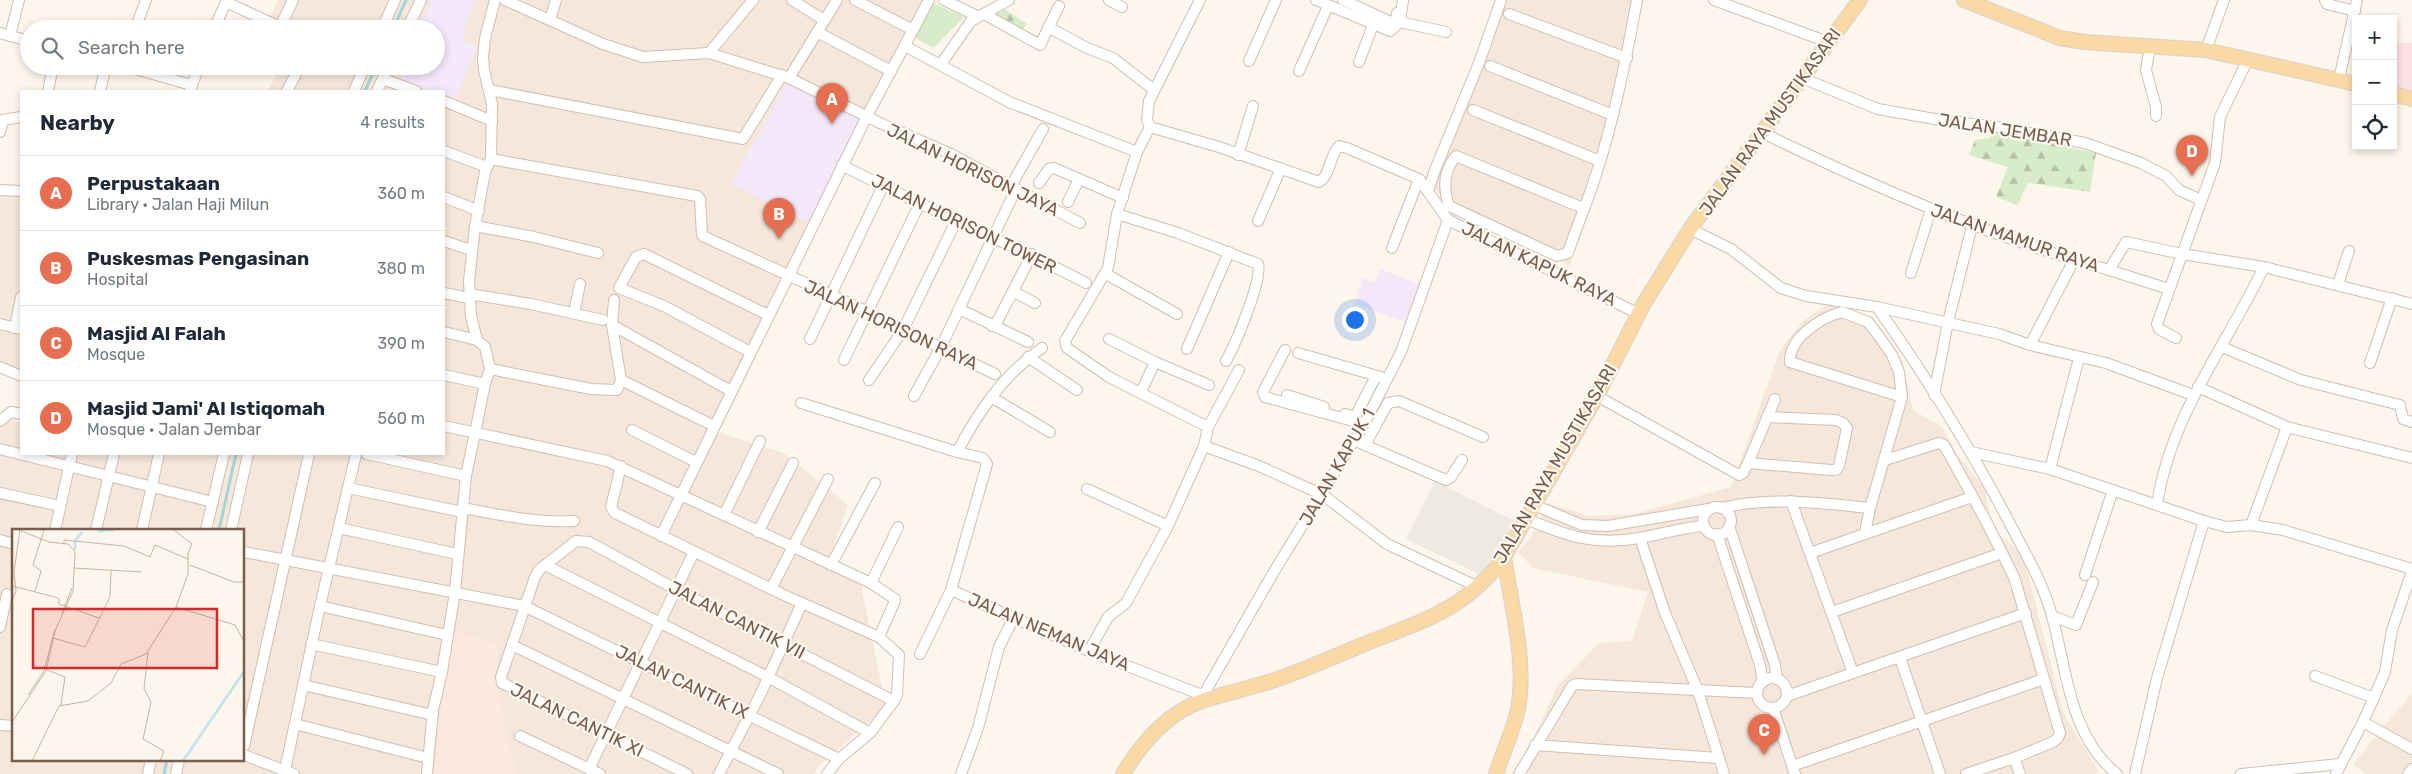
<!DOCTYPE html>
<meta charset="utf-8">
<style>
body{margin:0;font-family:Rubik,sans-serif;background:#f2f2f3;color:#1f2937}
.controls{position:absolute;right:15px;top:15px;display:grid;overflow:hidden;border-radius:0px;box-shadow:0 2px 8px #0003}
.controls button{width:45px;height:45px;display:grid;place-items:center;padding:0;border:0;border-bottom:1px solid #e0e1e3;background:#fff;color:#1f2937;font:25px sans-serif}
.you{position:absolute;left:1354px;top:319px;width:18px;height:18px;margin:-12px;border:4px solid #fff;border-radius:50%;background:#1a73e8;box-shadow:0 0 0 8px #1a73e833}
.badge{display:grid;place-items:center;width:32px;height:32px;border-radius:50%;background:#e76f51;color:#fff;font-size:16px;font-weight:700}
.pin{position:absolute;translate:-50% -41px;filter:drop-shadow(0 1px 2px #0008)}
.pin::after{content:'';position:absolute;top:26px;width:18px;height:15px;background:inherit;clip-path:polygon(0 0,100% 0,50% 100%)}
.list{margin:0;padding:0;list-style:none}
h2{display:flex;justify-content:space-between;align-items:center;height:65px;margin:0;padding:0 20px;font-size:21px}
h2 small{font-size:16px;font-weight:400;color:#747a83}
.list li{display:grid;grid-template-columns:32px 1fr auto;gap:15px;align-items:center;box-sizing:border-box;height:75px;padding:0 20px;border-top:1px solid #e0e1e3}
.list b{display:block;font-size:19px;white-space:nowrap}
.list p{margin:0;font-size:16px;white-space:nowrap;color:#747a83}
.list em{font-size:16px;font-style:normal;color:#747a83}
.icon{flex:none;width:28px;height:28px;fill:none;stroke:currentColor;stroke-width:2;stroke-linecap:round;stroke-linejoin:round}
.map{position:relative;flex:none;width:2412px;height:774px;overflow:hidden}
.search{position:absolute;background:#fff;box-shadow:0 2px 8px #0003;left:20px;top:20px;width:425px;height:55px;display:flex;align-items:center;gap:12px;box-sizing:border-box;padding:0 18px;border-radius:28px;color:#747a83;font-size:19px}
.panel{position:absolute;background:#fff;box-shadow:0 2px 8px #0003;left:20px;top:90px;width:425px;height:365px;border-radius:0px}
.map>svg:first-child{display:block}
.residential{fill:#f5e8da;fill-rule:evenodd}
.commercial{fill:#fde8e0}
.industrial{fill:#efe9e4}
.education{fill:#f3e8fa}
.medical{fill:#fbdfe3}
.forest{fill:url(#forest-firs)}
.green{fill:#d8ecc9}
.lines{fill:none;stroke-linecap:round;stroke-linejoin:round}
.stream{stroke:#a5d3da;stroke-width:3}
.minor-casing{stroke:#d1beb0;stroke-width:12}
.major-casing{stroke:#dad1cd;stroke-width:16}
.minor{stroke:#fff;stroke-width:10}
.major{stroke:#fbd9a5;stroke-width:14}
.labels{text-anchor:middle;stroke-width:4.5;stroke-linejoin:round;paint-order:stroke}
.street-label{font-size:18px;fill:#7a5c4d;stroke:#fffaf3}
.inset-river{fill:none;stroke:#bfe3e8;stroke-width:2.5}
.inset-road{fill:none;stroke:#c5b3a7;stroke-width:1}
.view{fill:#d62828;fill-opacity:0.15;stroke:#d62828;stroke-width:2.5}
.inset-edge{fill:none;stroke:#7a5c4d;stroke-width:2.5}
</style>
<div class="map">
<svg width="2412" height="774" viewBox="0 0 2412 774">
<defs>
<pattern id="forest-firs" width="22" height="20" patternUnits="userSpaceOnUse" patternTransform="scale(1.25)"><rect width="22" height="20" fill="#d8ecc9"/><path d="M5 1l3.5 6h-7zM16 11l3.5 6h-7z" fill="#b4c2a5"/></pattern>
</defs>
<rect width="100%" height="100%" fill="#fdf6ec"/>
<g class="residential">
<path d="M278,0h651l-221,429 76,24 64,52 -22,63 35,17 25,122 -68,60 -4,7h-814v-356l21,5v31h423v-363h-176l13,-25h155v-37h-171zM14,530h230v230h-230z"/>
<polygon points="1502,0 1644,0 1570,266 1446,205 1432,183"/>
<polygon points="21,187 21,380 0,374 0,188"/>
<polygon points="1830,303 1872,318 1902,360 1913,410 1942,427 1958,456 1984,487 1993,530 2023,554 2063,712 2100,774 1517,774 1558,685 1599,643 1632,641 1648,592 1533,568 1518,552 1531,536 1548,503 1589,516 1635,514 1731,487 1780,350 1804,320"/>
<polygon points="2412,693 2412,774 2366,774 2353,764"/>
</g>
<polygon class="commercial" points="451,631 497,644 499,697 516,774 434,774"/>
<polygon class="industrial" points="1435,481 1515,521 1499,549 1479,574 1406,539"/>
<g class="education">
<polygon points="432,0 475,0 464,30 464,41 477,47 454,102 444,97 444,91 431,91 396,76 401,66 436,66 436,29 419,29"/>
<polygon points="787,83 863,116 810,224 731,184"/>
<polygon points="1380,269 1419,284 1406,322 1355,304 1362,278 1375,282"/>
</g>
<polygon class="medical" points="2397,43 2412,43 2412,92 2393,87"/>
<g class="forest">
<polygon points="1003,8 1027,24 1020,32 991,15"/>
<polygon points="1992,131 2096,153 2090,192 2028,183 2018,205 1996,197 2008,167 1969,155 1975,140 1990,138"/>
</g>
<g class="green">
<polygon points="933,3 964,17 934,48 915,38"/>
<polygon points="2046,148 2079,154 2077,169 2044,163"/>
</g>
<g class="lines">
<g class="stream">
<polyline points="393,29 406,0"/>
<polyline points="365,91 376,66"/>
<polyline points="219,530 236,454"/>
<polyline points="164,774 167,760"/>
</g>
<g class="minor-casing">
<g id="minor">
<polyline points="505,0 603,44 643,57 709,53 789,78 880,123 951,154 1080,223"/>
<polyline points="792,0 824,20"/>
<polyline points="855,0 913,30"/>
<polyline points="944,0 977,16"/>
<polyline points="1109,0 1122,7"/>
<polyline points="1316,0 1390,31 1400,22 1403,0"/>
<polyline points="1343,0 1391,22 1396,23 1397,13"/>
<polyline points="1714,0 1828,42"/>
<polyline points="2325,0 2327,4 2355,11"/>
<polyline points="226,2 280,27"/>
<polyline points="984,14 1040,45 1059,6"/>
<polyline points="1509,14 1627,58"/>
<polyline points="550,20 556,0"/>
<polyline points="1400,22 1446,32"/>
<polyline points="1048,27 1087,48 1113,58 1154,90"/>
<polyline points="135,29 146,0"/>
<polyline points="214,29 227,0"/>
<polyline points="285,29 280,27 293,0"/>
<polyline points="382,29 395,0"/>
<polyline points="407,29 421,0"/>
<polyline points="817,32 891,71"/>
<polyline points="0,33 29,41"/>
<polyline points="10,36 19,0"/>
<path d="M905,46l104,56 128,50 13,-25 69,20 100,35c12,-7 10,-26 20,-36l8,2 72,31 29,41 191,94"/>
<polyline points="2150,46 2146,70 2156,107 2156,116"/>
<polyline points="2206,50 2224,0"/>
<polyline points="709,53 753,0"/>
<polyline points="1249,61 1276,0"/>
<polyline points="1359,62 1373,25"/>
<polyline points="941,64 971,21 1009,0"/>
<polyline points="125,66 191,85"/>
<polyline points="1490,66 1613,115"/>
<polyline points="1299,71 1328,6"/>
<polyline points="789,78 837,0"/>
<polyline points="1802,78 1878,109 1946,121 1999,127 2085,143 2141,163 2166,176 2179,190 2201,200"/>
<polyline points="383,79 416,91"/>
<polyline points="2339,79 2357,0"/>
<polyline points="490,90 743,139 782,75"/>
<polyline points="48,91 53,66"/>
<polyline points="100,91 106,66"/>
<polyline points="190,91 199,66"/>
<polyline points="287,91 300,66"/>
<polyline points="354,91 365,66"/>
<polyline points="377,91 389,66"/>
<polyline points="444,101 492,121"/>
<polyline points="1473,110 1600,161"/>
<polyline points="1150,127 1147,120 1149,101 1200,0"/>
<polyline points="0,132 3,120 21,117"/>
<path d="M1761,132c113,55 227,104 348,138l17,-28 56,12 82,13 148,37"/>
<polyline points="444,151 487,167"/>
<polyline points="1238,155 1253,106"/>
<polyline points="491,159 697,196 700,199 702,235 705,237 849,303 995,374"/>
<path d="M842,165c80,42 164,76 244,118"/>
<polyline points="1039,183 1049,169 1054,168 1123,198"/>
<polyline points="1011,186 1043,129"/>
<polyline points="0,190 21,191"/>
<polyline points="1428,191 1435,170 1479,63 1501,0"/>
<polyline points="444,197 479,211"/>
<polyline points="1068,202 1079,179"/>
<path d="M1583,208l-127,-52c-13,15 -13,32 -7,50l108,50 11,-3c8,-25 19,-50 27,-75 19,-58 31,-118 42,-178"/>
<path d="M1117,214l61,19 80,31c5,15 -23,81 -32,97"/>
<polyline points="1258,221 1281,168"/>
<polyline points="475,226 534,237 598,253"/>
<polyline points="1690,229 1731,249 1781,288 1806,296 1877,307 1999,334 2030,345 2106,363 2193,395"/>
<polyline points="444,241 471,250"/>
<polyline points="1392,248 1419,179"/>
<polyline points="2109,270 2169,289"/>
<polyline points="1911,273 1931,209"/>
<polyline points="1106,274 1177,314"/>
<polyline points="2338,284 2349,251"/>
<polyline points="1014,292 1035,303"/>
<polyline points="444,293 469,298"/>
<polyline points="469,294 531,304 603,320"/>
<polyline points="614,300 612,325 731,391"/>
<path d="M1877,307c48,68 92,139 131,213 16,31 35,62 44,96 15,54 17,120 65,158"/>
<polyline points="959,309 1028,342"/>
<polyline points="574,313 580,284"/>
<polyline points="0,324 21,329"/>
<polyline points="992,326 997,322 1032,254"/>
<polyline points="15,328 21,297"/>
<polyline points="444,332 477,340"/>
<polyline points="2176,338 2159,329 2157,324 2215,163 2220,117 2248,59"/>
<polyline points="810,339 883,186"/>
<polyline points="1109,339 1155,362 1141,392"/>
<polyline points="2030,345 2074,260"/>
<polyline points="2222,347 2301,380 2400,405 2403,419 2412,422"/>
<polyline points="1187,349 1229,252"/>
<polyline points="1285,350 1263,392 1265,397 1364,424"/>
<polyline points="750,352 664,306 619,288 636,257 644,254 768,315"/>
<polyline points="1298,353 1381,377"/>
<polyline points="1028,357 1077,390"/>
<polyline points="844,360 920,203"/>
<polyline points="1155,362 1209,385"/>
<polyline points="2370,363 2392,298"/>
<polyline points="0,367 21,376"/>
<polyline points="490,369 591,389 617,390 621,380 612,325"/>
<polyline points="444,375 485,384"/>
<polyline points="621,380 714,426"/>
<polyline points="869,380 903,330 957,219"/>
<polyline points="2198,387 2287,427 2412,458"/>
<polyline points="1287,395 1324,407"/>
<polyline points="1934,395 1948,322 1972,226"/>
<polyline points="914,396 941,347 1016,189"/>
<polyline points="1597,396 1739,475 1743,473 1748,463 1775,399"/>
<polyline points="991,397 1050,432"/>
<polyline points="801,403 957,452 983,458 987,464 951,590 1089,651 1202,695"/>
<polyline points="1345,414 1355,417 1376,376"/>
<polyline points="0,421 11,412 21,414"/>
<polyline points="444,426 607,461 724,515 760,441"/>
<polyline points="1208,427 1239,370"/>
<polyline points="632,430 696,462"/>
<polyline points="1360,443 1446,480 1451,477 1462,460"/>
<polyline points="1365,445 1388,403 1399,401 1483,437"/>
<polyline points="1204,446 1259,466 1323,495 1387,544 1478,587"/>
<polyline points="0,449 213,502"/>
<path d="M957,452c22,-41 46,-77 85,-104"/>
<polyline points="1971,452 2050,469 2204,521"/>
<polyline points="367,454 466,476"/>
<polyline points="1885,460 1939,443 1944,445 1986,521 2014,577 2060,733 2058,738 2053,742 2014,758 2020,774"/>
<polyline points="1748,463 1831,470 1836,470 1839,466 1847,428 1843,423 1836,420 1767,417"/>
<polyline points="621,466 611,507 615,513 786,596 879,637 899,655 897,695 894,701 870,733 839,759 827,774"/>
<polyline points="2050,469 2079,358"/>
<polyline points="348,488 462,512"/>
<polyline points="1087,489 1168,526"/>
<polyline points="0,493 60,506"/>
<polyline points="1791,501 1853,673 2026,613"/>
<polyline points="1534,505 1582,525 1608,526 1708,509"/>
<path d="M2157,505c13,-89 69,-159 107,-238"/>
<circle cx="1717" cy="521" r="14"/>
<path d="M463,508c37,7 73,15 111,13"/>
<path d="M1721,508c49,-12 100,-5 149,0"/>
<polyline points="724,515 871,583 895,599 894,603 879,637"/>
<path d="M1526,519c42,17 67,27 113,19 21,-3 43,-11 65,-12"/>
<polyline points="2251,525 2287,427"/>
<polyline points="1729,526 1775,665 1777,679"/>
<polyline points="339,528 457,554"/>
<polyline points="55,530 72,454"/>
<polyline points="96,530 114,454"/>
<polyline points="142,530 159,454"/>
<polyline points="206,530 224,454"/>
<polyline points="231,530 248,454"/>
<polyline points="758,532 793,463"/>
<path d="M1865,533l5,-25 32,-111 -3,-25 -7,-17 -11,-16 -13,-17 -26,-10c-22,6 -53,26 -52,50l112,35"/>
<polyline points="1717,534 1760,665 1763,682"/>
<polyline points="661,536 867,116 929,0"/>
<polyline points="1640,538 1665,613 1698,691 1724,774"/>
<polyline points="0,540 14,544"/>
<polyline points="244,552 524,606 839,759"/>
<polyline points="1810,553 1972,497"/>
<polyline points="545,565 768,677 870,733"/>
<polyline points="831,565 875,483"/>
<polyline points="2085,575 2113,490"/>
<polyline points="871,583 898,527"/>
<polyline points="771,589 828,479"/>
<polyline points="320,606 447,635"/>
<polyline points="1832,612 2002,553"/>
<polyline points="2052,616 2076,625 2093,582"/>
<polyline points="0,627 7,594"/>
<polyline points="311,644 442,672"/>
<polyline points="512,645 778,774"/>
<polyline points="1089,651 1108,617 1126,603 1168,526 1204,446 1208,427 1109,377 1067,348 1065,341 1108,268 1117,214 1137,152"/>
<polyline points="920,654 951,590"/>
<polyline points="1900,658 1940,774"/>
<polyline points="2315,676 2374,698"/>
<circle cx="1772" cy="693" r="15"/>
<polyline points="303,685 433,715"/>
<polyline points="1787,696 1853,673"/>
<polyline points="1200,701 1272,575 1364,424 1401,352 1448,220"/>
<polyline points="1773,708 1795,774"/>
<polyline points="2363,722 2412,749"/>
<polyline points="295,724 428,758"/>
<polyline points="0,725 14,726"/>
<polyline points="520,736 600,774"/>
<polyline points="1535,745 1718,758"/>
<polyline points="244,746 309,454"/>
<polyline points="244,755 294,774"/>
<polyline points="1792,766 2044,679"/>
<polyline points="589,769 694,552"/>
<polyline points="285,770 320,606 356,454"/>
<polyline points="148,774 151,760"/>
<polyline points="176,774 179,760"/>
<polyline points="427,774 433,710 442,672 455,592 466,476 485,384 490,369 485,347 477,340 471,316 469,281 475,226 485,172 491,159 492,104 484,70 483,57 485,38 495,0"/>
<polyline points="687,774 502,683 501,677 535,577 539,570 576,541 589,542 677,590 894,701"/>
<polyline points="719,774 761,693 802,603"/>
<polyline points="961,774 978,728 999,647 1013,619"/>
<polyline points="1519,774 1572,686 1576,684 1757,693"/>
<polyline points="1966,774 2014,758"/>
<polyline points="2135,774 2157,678 2204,521 2227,527 2251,525 2283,530 2412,569"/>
<polyline points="2241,774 2340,764"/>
<polyline points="2336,774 2363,722 2385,672 2392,630 2412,571"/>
<polyline points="2408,774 2412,769"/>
</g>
</g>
<g class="major-casing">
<g id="major">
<polyline points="1964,0 2060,38 2084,42 2206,50 2356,84"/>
<polyline points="2393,94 2412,99"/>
<path d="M1123,774c18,-30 44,-61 79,-73 24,-8 49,-13 73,-21 29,-10 58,-23 87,-35 59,-24 103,-34 142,-88l93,-161 46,-91 47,-76 170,-229"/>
<path d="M1496,774c7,-22 17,-43 22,-65 9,-47 -7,-105 -14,-152"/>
</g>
</g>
<use href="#minor" class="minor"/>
<use href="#major" class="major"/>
</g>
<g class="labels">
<g class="street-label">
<text transform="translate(1770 122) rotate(-54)" y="6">JALAN RAYA MUSTIKASARI</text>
<text transform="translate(2005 130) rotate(9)" y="6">JALAN JEMBAR</text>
<text transform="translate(973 170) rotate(26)" y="6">JALAN HORISON JAYA</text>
<text transform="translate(964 224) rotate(26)" y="6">JALAN HORISON TOWER</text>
<text transform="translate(2015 238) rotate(19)" y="6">JALAN MAMUR RAYA</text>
<text transform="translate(1539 264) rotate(26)" y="6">JALAN KAPUK RAYA</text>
<text transform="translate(891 325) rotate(25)" y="6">JALAN HORISON RAYA</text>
<text transform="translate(1555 464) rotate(-60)" y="6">JALAN RAYA MUSTIKASARI</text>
<text transform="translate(1337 467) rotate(-60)" y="6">JALAN KAPUK 1</text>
<text transform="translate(737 620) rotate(27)" y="6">JALAN CANTIK VII</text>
<text transform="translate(1049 632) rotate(23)" y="6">JALAN NEMAN JAYA</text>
<text transform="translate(682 682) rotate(26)" y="6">JALAN CANTIK IX</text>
<text transform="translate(577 720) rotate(26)" y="6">JALAN CANTIK XI</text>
</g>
</g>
<g transform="translate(12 529)">
<rect width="232" height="232" fill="#fdf6ec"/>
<path class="inset-river" d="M86,2l16,-1M63,21v-9l7,-9M171,232l62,-91"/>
<path class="inset-road" d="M52,16v-5l60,6 26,11 5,-12 33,14M178,36l44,17h11M62,39l68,4M0,57l43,11 4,2v5l40,14M23,62l6,-20 -8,-6 11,-35M0,72l4,-10 -2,-19 6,-42M164,78l59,18 10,18M50,84l10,-25M41,109l32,9 25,-50 1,-26M136,123l-4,37 7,13 -8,37 21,12 -4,10M35,141l18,7 -4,28M16,166l16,-24 11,-42M0,193l34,-51 9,-40 18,-40 2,-39 -7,-8 -19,-2 -30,-12M20,232l27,-55 29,-5 23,-18 10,-19 25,-10 30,-47 12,-33v-20l4,-10 -18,-14"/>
<path class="view" d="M21,80h184v59h-184z"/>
<rect width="232" height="232" class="inset-edge"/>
</g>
</svg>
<div class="controls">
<button>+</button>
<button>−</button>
<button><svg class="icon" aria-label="locate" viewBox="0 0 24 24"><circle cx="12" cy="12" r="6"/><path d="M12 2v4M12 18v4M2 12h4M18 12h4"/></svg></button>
</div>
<div class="you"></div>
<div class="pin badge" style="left:832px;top:124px">A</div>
<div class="pin badge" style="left:779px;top:239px">B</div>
<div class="pin badge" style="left:1764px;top:755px">C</div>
<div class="pin badge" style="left:2192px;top:176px">D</div>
<div class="search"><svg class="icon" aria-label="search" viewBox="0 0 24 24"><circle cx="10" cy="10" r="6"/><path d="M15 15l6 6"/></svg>Search here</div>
<section class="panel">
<h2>Nearby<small>4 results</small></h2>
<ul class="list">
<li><span class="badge">A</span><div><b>Perpustakaan</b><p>Library · Jalan Haji Milun</p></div><em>360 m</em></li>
<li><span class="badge">B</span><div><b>Puskesmas Pengasinan</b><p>Hospital</p></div><em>380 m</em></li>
<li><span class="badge">C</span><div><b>Masjid Al Falah</b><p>Mosque</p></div><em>390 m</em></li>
<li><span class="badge">D</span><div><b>Masjid Jami' Al Istiqomah</b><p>Mosque · Jalan Jembar</p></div><em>560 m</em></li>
</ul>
</section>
</div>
